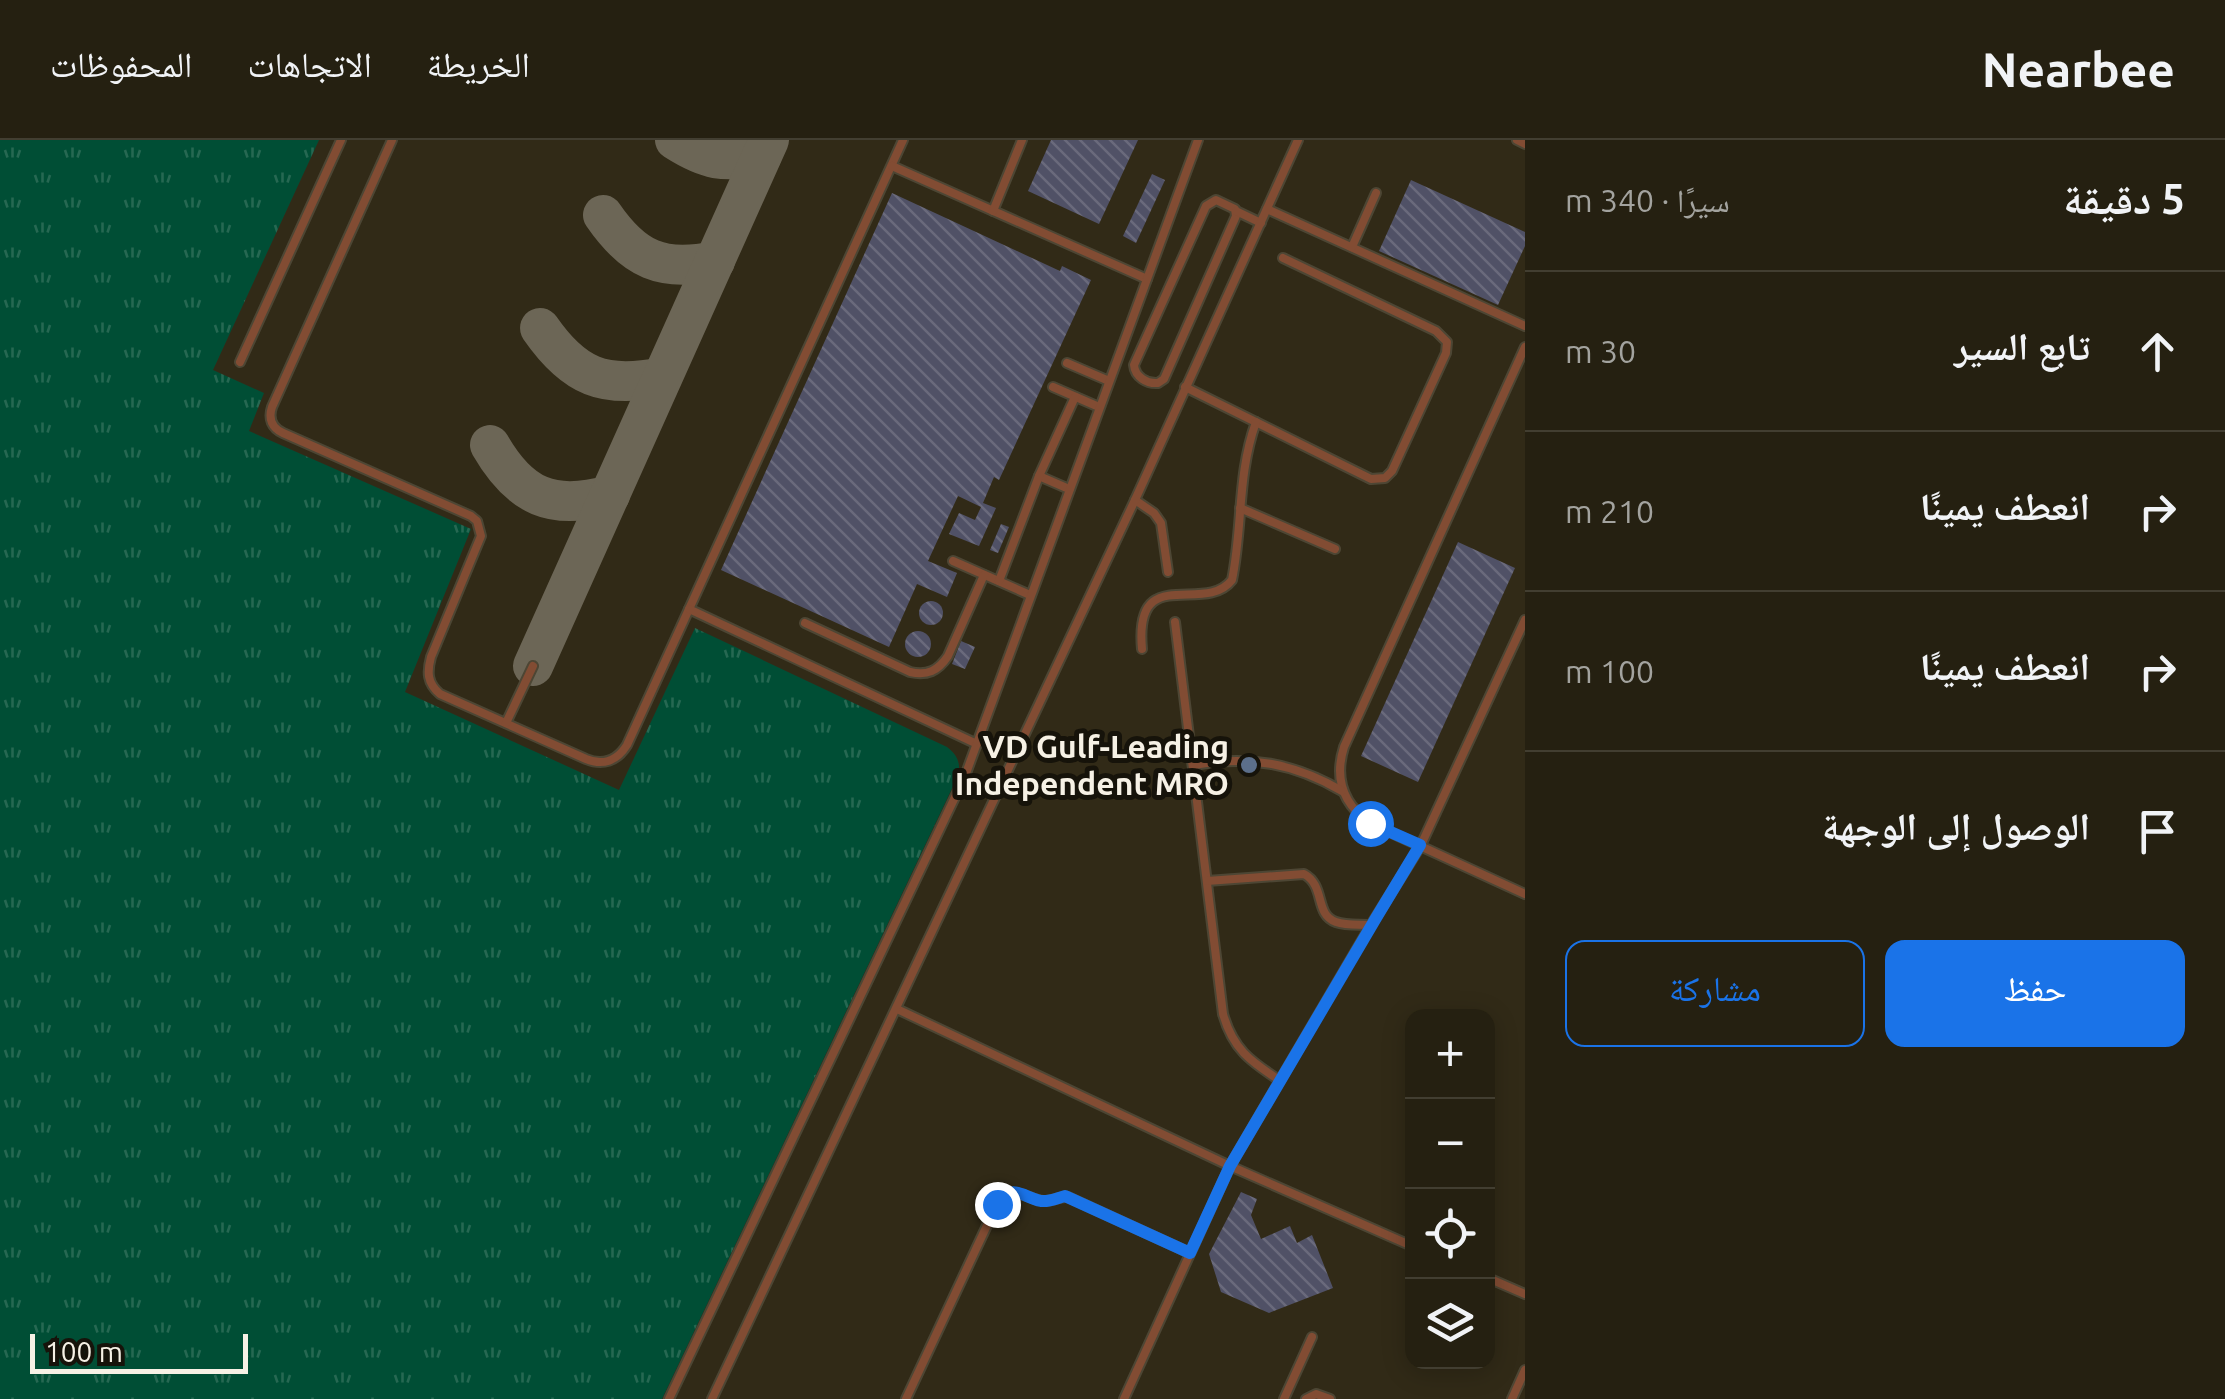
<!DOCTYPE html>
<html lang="ar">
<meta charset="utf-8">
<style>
body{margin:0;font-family:Ubuntu,"Noto Naskh Arabic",sans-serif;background:#312d1f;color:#f1f3f6;direction:rtl}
.controls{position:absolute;right:30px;bottom:30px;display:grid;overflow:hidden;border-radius:20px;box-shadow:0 5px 25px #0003}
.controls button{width:90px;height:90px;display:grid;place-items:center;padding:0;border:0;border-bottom:2px solid #423e31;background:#252011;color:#f1f3f6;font:50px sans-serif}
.scale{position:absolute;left:30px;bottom:25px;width:218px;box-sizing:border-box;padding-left:10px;border:5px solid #f6f1e5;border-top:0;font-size:28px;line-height:35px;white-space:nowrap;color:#f6f1e5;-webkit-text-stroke:8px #16130a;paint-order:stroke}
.stop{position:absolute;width:30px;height:30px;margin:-22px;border:8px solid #1a73e8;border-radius:50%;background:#fff}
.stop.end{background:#1a73e8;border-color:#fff;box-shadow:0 2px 10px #0008}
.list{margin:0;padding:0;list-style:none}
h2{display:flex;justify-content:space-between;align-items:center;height:130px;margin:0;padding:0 40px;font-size:42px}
h2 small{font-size:32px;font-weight:400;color:#a3a39f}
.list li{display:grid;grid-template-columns:65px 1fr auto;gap:30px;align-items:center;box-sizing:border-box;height:160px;padding:0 40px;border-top:2px solid #423e31}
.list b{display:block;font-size:38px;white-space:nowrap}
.list em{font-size:32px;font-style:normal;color:#a3a39f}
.actions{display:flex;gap:20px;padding:30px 40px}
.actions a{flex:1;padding:22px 0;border:2px solid #1a73e8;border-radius:20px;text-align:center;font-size:35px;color:#1a73e8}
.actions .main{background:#1a73e8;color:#fff}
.icon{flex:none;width:55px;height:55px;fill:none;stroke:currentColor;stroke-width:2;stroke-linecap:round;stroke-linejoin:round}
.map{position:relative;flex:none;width:1525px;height:1259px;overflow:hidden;direction:ltr}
header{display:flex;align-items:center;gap:60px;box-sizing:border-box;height:140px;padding:0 50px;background:#252011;border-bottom:2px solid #423e31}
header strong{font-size:48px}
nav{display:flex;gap:55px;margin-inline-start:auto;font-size:35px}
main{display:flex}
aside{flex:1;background:#252011}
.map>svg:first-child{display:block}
.grass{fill:url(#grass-tufts)}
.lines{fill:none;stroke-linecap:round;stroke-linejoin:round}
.taxiway{stroke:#6c6656;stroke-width:40}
.building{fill:url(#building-back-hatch)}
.service-casing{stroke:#4d4634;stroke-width:12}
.service{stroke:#824c33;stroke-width:8}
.route{stroke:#1a73e8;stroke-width:12}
.service-dot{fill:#5c6f8a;stroke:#16130a;stroke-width:4}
.labels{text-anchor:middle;stroke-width:10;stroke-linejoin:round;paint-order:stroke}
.poi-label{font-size:32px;font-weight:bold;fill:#f6f1e5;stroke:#16130a;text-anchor:end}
</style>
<header>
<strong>Nearbee</strong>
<nav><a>الخريطة</a><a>الاتجاهات</a><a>المحفوظات</a></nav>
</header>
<main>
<aside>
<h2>5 دقيقة<small>سيرًا · 340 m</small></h2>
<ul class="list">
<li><svg class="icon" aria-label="ahead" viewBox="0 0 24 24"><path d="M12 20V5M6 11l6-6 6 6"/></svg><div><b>تابع السير</b></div><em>30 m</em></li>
<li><svg class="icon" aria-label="right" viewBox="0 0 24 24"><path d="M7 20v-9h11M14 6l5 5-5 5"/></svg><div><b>انعطف يمينًا</b></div><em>210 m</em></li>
<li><svg class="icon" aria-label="right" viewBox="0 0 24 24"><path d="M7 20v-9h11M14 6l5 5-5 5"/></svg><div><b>انعطف يمينًا</b></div><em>100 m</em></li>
<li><svg class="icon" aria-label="arrive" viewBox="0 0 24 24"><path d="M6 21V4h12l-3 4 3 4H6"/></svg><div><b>الوصول إلى الوجهة</b></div></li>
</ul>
<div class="actions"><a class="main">حفظ</a><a>مشاركة</a></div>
</aside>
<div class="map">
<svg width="1525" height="1259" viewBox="0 0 1525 1259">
<defs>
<pattern id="grass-tufts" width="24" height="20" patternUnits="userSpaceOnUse" patternTransform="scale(2.5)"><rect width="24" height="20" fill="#004e35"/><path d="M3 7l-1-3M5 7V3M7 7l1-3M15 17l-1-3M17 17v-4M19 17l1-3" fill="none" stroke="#266852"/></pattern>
<pattern id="building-back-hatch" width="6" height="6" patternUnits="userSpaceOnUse" patternTransform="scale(2.5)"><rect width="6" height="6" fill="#505166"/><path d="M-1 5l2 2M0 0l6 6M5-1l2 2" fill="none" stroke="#6a6a7c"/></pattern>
</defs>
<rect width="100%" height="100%" fill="#312a17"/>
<path class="grass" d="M0,0h319l-106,230 51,23 -15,38 222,98 -66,163 214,98 76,-162 252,119c12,9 15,19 9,33l-294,619h-662z"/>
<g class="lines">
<g class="taxiway">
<path d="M675,0c33,21 47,22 86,17"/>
<path d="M603,75c31,45 59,57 112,46"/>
<path d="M540,188c34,49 64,61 122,49"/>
<path d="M490,305c30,52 62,66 120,50"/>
<polyline points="533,526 769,0"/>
</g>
</g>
<g class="building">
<polygon points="1051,0 1138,0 1099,84 1028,51"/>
<polygon points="1152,34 1165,40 1136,103 1123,96"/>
<polygon points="1411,40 1525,92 1525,106 1498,165 1379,111"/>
<polygon points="892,53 1060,131 1062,126 1091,140 999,340 994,337 983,363 996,368 979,406 949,394 959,373 975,380 981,367 958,356 928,421 957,433 947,457 917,444 889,507 721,430"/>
<polygon points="1001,384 1009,387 998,413 990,410"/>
<polygon points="1458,402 1515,428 1418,642 1361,616"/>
<circle cx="931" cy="473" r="12"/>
<circle cx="918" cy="504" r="13"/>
<polygon points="961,501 975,507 965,529 952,524"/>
<polygon points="1241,1052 1257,1059 1251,1075 1261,1099 1290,1086 1297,1103 1312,1095 1333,1148 1269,1173 1221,1152 1209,1114"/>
</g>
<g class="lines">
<g class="service-casing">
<g id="service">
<path d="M392,0l-120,267c-4,12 0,21 11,26l188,83 6,5 4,15 -50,121c-4,15 -4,26 9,37l146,65c17,7 31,2 41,-14l276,-605"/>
<polyline points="1517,0 1525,4"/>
<polyline points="892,26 1147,139"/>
<path d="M1216,60l19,9 1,7 -72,163 -6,4c-11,1 -23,-6 -24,-18l72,-159z"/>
<polyline points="1267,69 1525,186"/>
<polyline points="993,71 1022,0"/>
<polyline points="1236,71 1261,83"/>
<polyline points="1352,107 1376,53"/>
<path d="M1525,207l-181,400c-10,32 -1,57 26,76l155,71"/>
<polyline points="240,222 341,0"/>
<polyline points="1067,223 1109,241"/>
<polyline points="1053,247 1099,267"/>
<polyline points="1185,247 1371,339 1385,338 1392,331 1446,213 1447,202 1436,191 1283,118"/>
<polyline points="1039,336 1069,349"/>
<polyline points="1135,360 1154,373 1161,383 1168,432"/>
<polyline points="1240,368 1335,409"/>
<polyline points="953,421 1030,455"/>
<polyline points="999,441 1039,336 1075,257"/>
<polyline points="689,469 977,604"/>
<path d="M1175,482l48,392c10,35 27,47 56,66"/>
<path d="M805,483l105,49c17,4 28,-1 38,-16l36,-81"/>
<path d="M1142,509c-8,-88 62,-33 90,-69 11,-54 5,-105 24,-158"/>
<polyline points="506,583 533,526"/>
<path d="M1194,625c54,-10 100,-2 148,26"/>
<path d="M1207,741l97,-7c22,12 10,40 32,48 11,4 24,2 35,3"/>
<polyline points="897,869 1230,1026 1412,1106"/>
<polyline points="1488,1138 1525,1154"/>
<polyline points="669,1259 965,636 1198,0"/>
<polyline points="712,1259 1135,360 1298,0"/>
<path d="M906,1259l91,-195 12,-10c14,-3 20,5 34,7 9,1 16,-5 25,-4l122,56"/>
<polyline points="1124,1259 1230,1026 1371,785 1421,705 1525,480"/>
<polyline points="1284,1259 1312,1197"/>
<polyline points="1306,1259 1316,1254 1330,1259"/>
<polyline points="1512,1259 1525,1230"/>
</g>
</g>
<use href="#service" class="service"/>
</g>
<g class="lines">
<path class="route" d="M997,1064c16,-22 25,-7 44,-3 9,1 16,-3 24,-5l125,57 40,-87 146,-248 44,-73 -50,-22"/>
</g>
<circle class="service-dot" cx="1249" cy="625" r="10"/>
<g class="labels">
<g class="poi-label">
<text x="1229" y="618">VD Gulf-Leading<tspan x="1229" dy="37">Independent MRO</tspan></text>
</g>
</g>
</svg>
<div class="controls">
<button>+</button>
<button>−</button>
<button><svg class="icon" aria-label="locate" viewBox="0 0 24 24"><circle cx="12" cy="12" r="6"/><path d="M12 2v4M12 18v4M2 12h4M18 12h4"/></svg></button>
<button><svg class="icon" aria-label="layers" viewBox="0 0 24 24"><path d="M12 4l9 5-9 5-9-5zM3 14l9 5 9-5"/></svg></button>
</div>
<div class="scale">100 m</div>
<div class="stop" style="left:1370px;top:683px"></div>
<div class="stop end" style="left:997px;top:1064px"></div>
</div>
</main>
